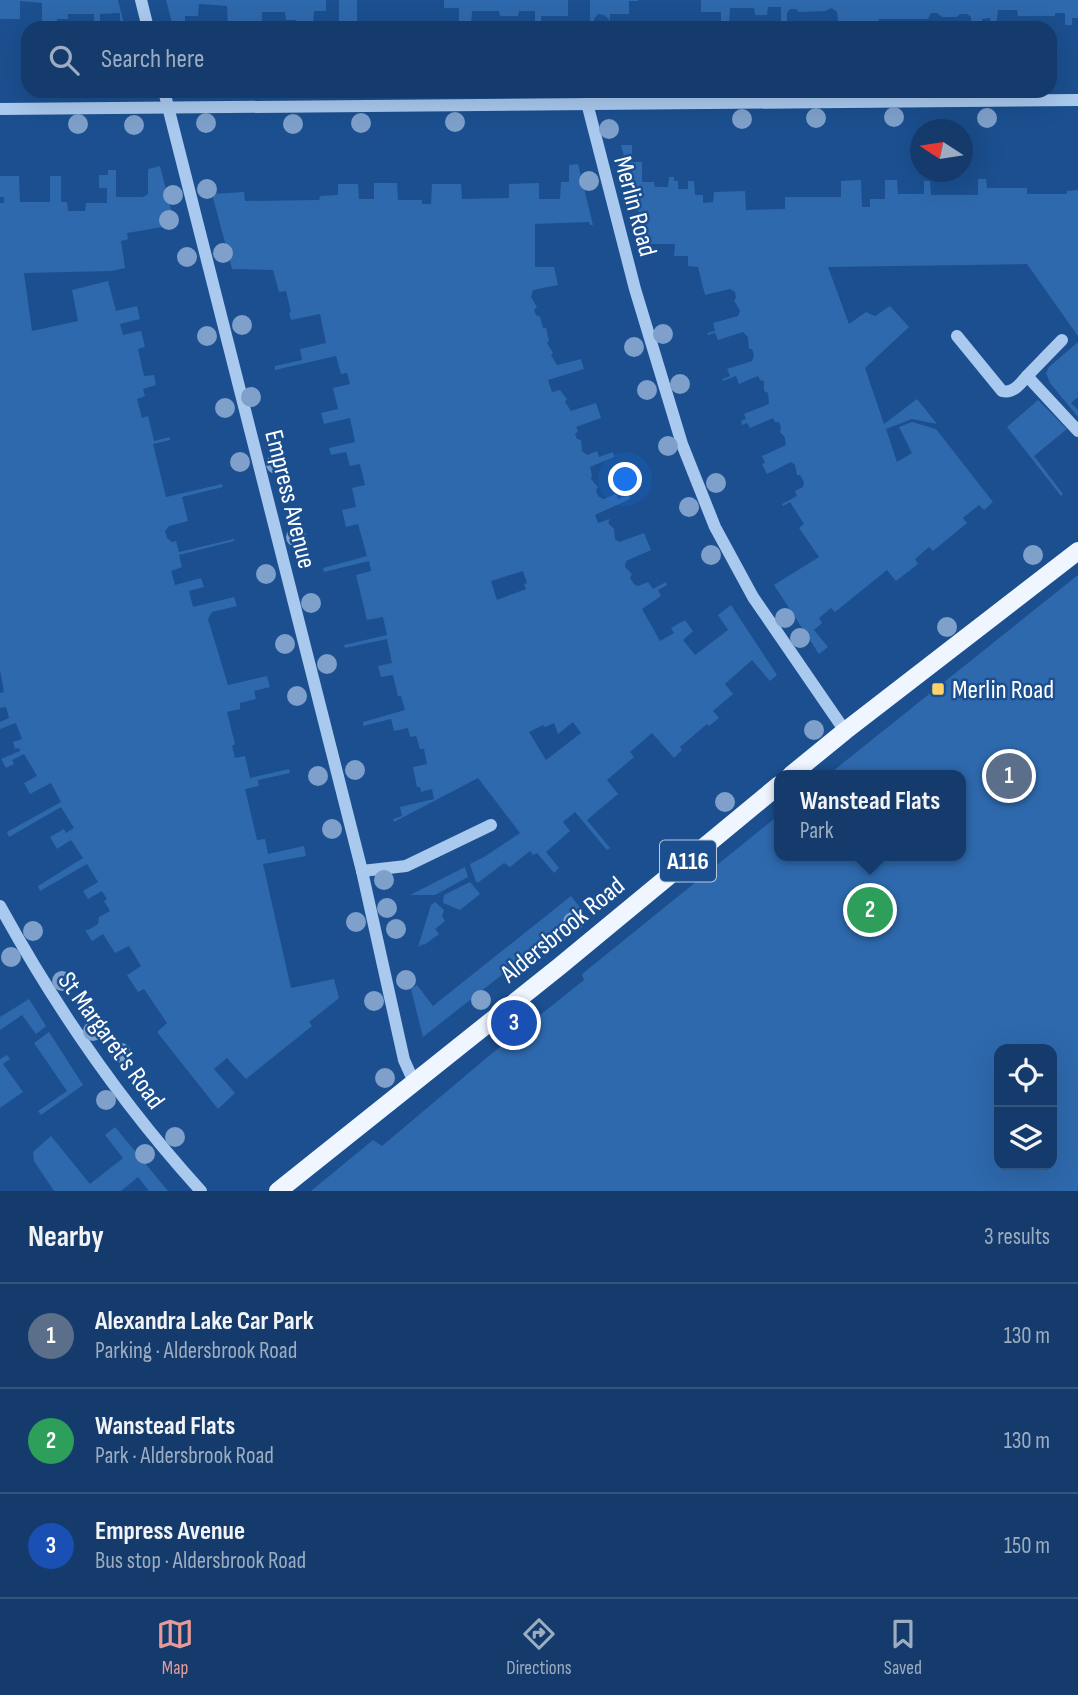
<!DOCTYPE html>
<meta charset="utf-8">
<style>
body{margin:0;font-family:"Sofia Sans Condensed",sans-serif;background:#1d4271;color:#f1f3f6}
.controls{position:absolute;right:21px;bottom:21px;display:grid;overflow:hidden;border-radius:14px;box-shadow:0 7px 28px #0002}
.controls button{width:63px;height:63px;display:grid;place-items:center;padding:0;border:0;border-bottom:2px solid #33557e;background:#143b6b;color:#f1f3f6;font:35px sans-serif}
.compass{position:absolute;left:910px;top:119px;width:63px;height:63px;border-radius:50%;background:#143b6b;box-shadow:0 7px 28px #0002;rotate:282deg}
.you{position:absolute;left:626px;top:480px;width:24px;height:24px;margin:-18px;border:5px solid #fff;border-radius:50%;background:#1a73e8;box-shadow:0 0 0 10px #1a73e833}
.badge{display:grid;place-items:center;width:46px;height:46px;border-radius:50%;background:#e69b98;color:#fff;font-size:23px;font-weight:700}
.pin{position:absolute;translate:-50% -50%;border:4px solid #fff;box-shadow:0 2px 7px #0006}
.popup{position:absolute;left:774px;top:770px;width:192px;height:91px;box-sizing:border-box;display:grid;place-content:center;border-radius:14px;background:#143b6b;filter:drop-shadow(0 2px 5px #0005);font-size:23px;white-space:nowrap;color:#9dadc1}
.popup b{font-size:26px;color:#f1f3f6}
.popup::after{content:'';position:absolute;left:50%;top:100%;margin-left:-14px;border:14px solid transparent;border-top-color:#143b6b}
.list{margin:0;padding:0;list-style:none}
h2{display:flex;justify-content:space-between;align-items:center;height:91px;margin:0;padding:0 28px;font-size:30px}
h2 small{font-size:23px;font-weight:400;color:#9dadc1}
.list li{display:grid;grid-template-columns:46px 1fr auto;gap:21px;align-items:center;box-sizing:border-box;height:105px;padding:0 28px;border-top:2px solid #33557e}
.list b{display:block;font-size:26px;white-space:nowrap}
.list p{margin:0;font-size:23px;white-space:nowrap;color:#9dadc1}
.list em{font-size:23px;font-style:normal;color:#9dadc1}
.icon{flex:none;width:38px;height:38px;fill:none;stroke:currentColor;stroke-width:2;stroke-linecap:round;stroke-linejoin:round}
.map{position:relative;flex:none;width:1078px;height:1191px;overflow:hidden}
.search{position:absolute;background:#143b6b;box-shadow:0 7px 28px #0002;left:21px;right:21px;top:21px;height:77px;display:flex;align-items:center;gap:18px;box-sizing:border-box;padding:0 24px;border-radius:21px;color:#9dadc1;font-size:26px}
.sheet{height:406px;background:#143b6b}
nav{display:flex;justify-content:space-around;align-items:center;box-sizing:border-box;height:98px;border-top:2px solid #33557e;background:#143b6b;font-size:19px;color:#9dadc1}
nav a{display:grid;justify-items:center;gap:4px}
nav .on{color:#e69b98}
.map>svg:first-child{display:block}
.green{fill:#2e69ad;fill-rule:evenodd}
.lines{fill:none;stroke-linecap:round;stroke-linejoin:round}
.minor{stroke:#a9c9ee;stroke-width:12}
.major{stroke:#f0f6ff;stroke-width:18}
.tree{fill:#7ea0ca}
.poi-dot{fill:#ffd166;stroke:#1b4f8f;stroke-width:2.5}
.labels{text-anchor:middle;stroke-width:5;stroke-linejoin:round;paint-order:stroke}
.shield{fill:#1b4f8f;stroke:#bbcadd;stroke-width:2}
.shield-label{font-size:24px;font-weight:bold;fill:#fff}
.street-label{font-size:26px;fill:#fff;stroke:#1b4f8f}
.poi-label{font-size:26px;fill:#fff;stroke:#1b4f8f;text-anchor:start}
</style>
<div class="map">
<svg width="1078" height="1191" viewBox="0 0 1078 1191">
<rect width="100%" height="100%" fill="#1b4f8f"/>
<g class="green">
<polygon points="0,0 118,0 124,24 120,24 120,13 100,14 100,28 94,28 94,14 68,14 68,19 57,19 57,28 42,28 42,3 20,1 20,19 0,19"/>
<polygon points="166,0 326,0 326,11 314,11 313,28 296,28 296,20 286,20 285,12 262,12 262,28 228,28 227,6 199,4 198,16 185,16 185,25 173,27"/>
<polygon points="339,0 373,0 357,0 357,28 339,28"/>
<polygon points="444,0 582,0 568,0 568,16 541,16 541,26 535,26 535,11 519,11 518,16 500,16 499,11 472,11 471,27 459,28 459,8 444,8"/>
<polygon points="590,0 638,0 638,1 629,1 629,14 610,14 610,25 609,19 604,15 598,14 594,19 594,25 590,25"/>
<polygon points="701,0 1078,0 1078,18 1072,18 1072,25 1065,25 1065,13 1055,13 1055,16 1018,16 1017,10 998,10 996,26 991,26 990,18 982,19 982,26 971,26 971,17 967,14 960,14 957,17 942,17 937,13 931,13 928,19 879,19 878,25 873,25 873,28 839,28 837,12 832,8 825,11 799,12 796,9 790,9 787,13 787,23 781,23 781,7 768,7 767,15 755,15 754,8 730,8 729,24 721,24 721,12 701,12"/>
<path d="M621,145h11v17h10v20h12l1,5h13l1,-10h5v4h4v8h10v-8h6l1,14h8v8l10,-1 1,-10 31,-1 1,19 39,-1v-12h56v-16l20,-1 1,27h8v-8h15v-19h12l1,14h26v-13h6l1,14h47v-16h8l1,9h40v6h40v-3l11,-1v146l-51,-72 -199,3 21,57 17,-12 9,4 15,-10 19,21 -44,41 19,56 33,-25 20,25 -25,-5 -26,10 11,33 15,-9 -13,-26 13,-5 24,7 57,73 -9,8 -5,-5 -16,13 4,5 -34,28 -4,-4 -14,12 3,5 -22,17 -9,-11 -52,42 -4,-4 -12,10 3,5 -8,7 14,17 -9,7 -45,-69 45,-28 -20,-29 5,-4 -14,-22 -7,4 -1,-2 15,-8 -2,-5 8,-4 1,-5 -4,-7h-3l-2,-10 -4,-3 -24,12 -5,-10 3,-1 -3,-7 24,-11c-2,-9 1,-6 -6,-13l1,-5 -2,-5h-4l-2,-4 -23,10 -3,-5 -5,2 -1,-4 5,-2 -2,-5 25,-10 -1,-11 -4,-2v-10l-4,-1 -2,-4 -19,8 -3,-8 -13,5 -1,-2 8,-3 -3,-7 25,-8 2,-6 -2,-6h-3l-1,-12 -5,-5 -25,8 -3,-7 -7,2 -1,-2 8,-2 -2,-8 25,-7 2,-5 -6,-11 2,-2 -1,-6 -5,-3 -25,6 -7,-28 -10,-1v-10h-14l1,-12h-28z"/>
<path d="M578,164l15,61h-3l-1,-3 -54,2v43h19l4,18 -25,5 -2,7 6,10 -3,3 2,5 4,2 3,11h3l3,13 -2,2 6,10 -2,2 6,10 24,-6 3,10 -36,11 4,12 8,-2 7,9 -2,3 6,9 25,-8 5,15 -25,9 2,4 -3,3 2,5 4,1 1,11 5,4 10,-4 2,6 14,-5 1,5 -24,10 2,8 -1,4 7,8 -2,3 2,6 5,3 13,-5 2,5 11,-4 1,4 -35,16 3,8 12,-4 -2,4 6,6 1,10 4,3 25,-9 7,17 -25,11 -1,6 7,7 -2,4 4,6 4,2 10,-4 5,7 13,-7 1,3 -9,5 3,6 -19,13 18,32 14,-8 -3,-5 14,-8 8,11 -10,9 12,15 33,-25 -10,-15 13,-10 46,70 -7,6 -18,-21 -27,24 8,10 -20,17 6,7 -10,8 -2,-2 -27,23 2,3 -8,8 -22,-25 -22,19 4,5 -27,23 11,14 -31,26 23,28 -3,2 -32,-38 -12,10 7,9 -24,21 13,16 -5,5 -17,-20 -4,2 -3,-4 -20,16 -6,-4 -25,19h-3l-6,-18 14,-7 36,-24 -42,-55 -84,44 -1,-3 9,-3 -2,-9 34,-8 -2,-10 -11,3 -1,-5h-3l-4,-20 14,-3 -3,-15h-4l-4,-13 -6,1 -2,-9 -14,3 -3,-12 -28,7v-4l42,-12 -4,-14h-3l-5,-21 -12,2 -3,-11 14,-3 -5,-24 -42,9 -1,-3 43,-10 -4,-18 -16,3 -11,-45 15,-4 -2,-10 -45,11 -1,-4 44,-12 -9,-32 -12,3 -4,-17 14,-3 -4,-19 13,-3 -5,-21 -10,2 -4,-14 -15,3 -2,-7 26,-6 -5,-24 -26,6 -3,-11 17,-4 -5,-21 17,-4 -3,-11 -6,1 -5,-18 -61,14v-4l27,-6 -2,-11 26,-6 -6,-29 -29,6 -2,-7 2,-1 -5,-21 -7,1 -6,-22 -41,-1 -20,-75 32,-2 1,9 74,-1 1,-4 18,-1v-11h20l1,15h15v-16h23l1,17h24v4h9l1,-20h29l1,15 47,-1v-14l30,-1v16h21l1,-17h8v-17zM523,571l4,12 -3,1 2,5 -29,11 -6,-19zM573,722l8,11 -35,27 -17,-28 14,-7 2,2 9,-4 4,11z"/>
<polygon points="160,166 175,225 127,233 128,239 121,241 125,268 112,271 24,273 32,331 78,321 72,290 108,281 116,311 137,306 140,319 120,324 123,335 141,331 145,347 138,349 144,376 154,375 156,385 143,389 145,396 137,399 142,418 148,416 154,441 170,437 170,440 153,444 166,497 222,484 223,487 182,497 188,521 169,526 165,531 167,538 172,542 176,541 179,552 234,539 234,541 179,555 182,567 171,571 175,585 201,578 204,587 189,591 193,607 234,597 237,606 212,612 208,619 228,685 267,676 270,687 254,691 256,699 240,703 240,709 227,712 235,744 232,746 235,758 245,756 250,778 289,769 290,773 258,780 259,786 245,789 257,840 265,839 268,854 304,846 306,856 263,864 291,988 334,979 339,998 309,1022 312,1026 246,1079 227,1058 214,1069 235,1093 218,1109 157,1032 167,1023 144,989 138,992 127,975 141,966 129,946 115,953 103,934 92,941 85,930 88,930 98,924 99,917 110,911 104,901 107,899 102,891 88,899 83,891 98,882 87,864 40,891 38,886 83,858 71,840 57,849 50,837 64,829 66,833 74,828 61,807 9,837 7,832 61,802 51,783 30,794 24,783 37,776 24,754 12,760 14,764 6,768 1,759 20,751 19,748 15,749 13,742 22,739 16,723 0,729 0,722 9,718 6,707 0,708 0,693 4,692 0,670 0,203 4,203 4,197 0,197 0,176 19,176 20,202 50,202 50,176 61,176 61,202 67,202 68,211 85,211 86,203 107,203 107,188 99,188 99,175 108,175 108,170 116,170 116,197 143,197 148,194 148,169"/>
<polygon points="1078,342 1078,397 1071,403 1078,410 1078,417 1050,383 1046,373 1049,367"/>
<polygon points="1038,400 1067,429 1034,456 1063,494 1061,496 1007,427"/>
<path d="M1078,575v616h-767l62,-51 9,6 108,-91 94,-75 -2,-6 197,-159v41h182v-81h-133zM999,1049h53v116h-53z"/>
<polygon points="465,867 468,877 435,895 410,895"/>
<polygon points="470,882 480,894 460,910 443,903 444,895"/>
<polygon points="571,896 583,911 423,1037 411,989 417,985 433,1006"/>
<polygon points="435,902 444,910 442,916 445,921 435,929 439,934 424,945 423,944 418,947 431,905"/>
<polygon points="29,999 46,1026 36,1034 22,1015 0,1030 0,1017"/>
<polygon points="49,1032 83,1085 41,1115 38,1111 67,1091 34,1043"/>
<polygon points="7,1055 10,1059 3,1064 23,1092 0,1108 0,1059"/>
<polygon points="115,1127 168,1191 149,1191 138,1177 121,1191 54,1191 34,1161 33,1152 51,1136 90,1184 123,1158 105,1135"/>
</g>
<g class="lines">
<g class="minor">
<polyline points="141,0 148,28"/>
<polyline points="164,91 362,871 404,1060 414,1082"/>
<polyline points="587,103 635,289 682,444 715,527 753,597 845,731"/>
<polyline points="0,109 1078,100"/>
<path d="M957,336l45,55c11,3 18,-7 25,-15l51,55"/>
<polyline points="1027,376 1062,340"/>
<polyline points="362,871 406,866 491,825"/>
<path d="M0,906c57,104 121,197 201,285"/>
</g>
<g class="major">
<polyline points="791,775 845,731 1078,551"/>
<polyline points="278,1191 560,966 779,785"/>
</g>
</g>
<g class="tree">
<circle cx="894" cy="117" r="10"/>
<circle cx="816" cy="118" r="10"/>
<circle cx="987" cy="118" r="10"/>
<circle cx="742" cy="119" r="10"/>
<circle cx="455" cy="122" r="10"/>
<circle cx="206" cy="123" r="10"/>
<circle cx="361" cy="123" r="10"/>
<circle cx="78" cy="124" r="10"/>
<circle cx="293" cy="124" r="10"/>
<circle cx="134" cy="125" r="10"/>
<circle cx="609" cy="129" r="10"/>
<circle cx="589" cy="181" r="10"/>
<circle cx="207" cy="189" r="10"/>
<circle cx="173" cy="195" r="10"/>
<circle cx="169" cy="220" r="10"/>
<circle cx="223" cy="253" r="10"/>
<circle cx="187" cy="257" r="10"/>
<circle cx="242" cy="325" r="10"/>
<circle cx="663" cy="334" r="10"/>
<circle cx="207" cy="336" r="10"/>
<circle cx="634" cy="347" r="10"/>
<circle cx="680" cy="384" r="10"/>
<circle cx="647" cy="390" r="10"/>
<circle cx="251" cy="397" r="10"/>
<circle cx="225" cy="408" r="10"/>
<circle cx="668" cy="446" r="10"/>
<circle cx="240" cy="462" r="10"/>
<circle cx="276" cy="464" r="10"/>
<circle cx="716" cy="483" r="10"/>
<circle cx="689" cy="507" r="10"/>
<circle cx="296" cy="537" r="10"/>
<circle cx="711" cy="555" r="10"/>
<circle cx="1033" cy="555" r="10"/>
<circle cx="266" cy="574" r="10"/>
<circle cx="311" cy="603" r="10"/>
<circle cx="785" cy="618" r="10"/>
<circle cx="947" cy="627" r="10"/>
<circle cx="800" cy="638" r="10"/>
<circle cx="285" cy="644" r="10"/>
<circle cx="327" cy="664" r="10"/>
<circle cx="297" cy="696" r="10"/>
<circle cx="814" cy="730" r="10"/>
<circle cx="355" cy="770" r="10"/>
<circle cx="318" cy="776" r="10"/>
<circle cx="725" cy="802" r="10"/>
<circle cx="332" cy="829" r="10"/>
<circle cx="384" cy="880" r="10"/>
<circle cx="387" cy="908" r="10"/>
<circle cx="356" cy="922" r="10"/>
<circle cx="573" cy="922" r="10"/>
<circle cx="396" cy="929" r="10"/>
<circle cx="33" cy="931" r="10"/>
<circle cx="11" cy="957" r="10"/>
<circle cx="406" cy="980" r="10"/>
<circle cx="62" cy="981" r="10"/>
<circle cx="481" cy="1000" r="10"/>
<circle cx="374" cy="1001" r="10"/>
<circle cx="93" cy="1031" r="10"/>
<circle cx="121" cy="1053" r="10"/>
<circle cx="385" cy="1078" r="10"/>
<circle cx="106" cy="1100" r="10"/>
<circle cx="175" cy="1137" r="10"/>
<circle cx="145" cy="1154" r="10"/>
</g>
<rect class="poi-dot" x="931" y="682" width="14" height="14" rx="3.5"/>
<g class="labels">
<rect class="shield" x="660" y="840.5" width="56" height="41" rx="5"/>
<g class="shield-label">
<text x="688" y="869">A116</text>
</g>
<g class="street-label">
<text transform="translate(636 206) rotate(75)" y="9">Merlin Road</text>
<text transform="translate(291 499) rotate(76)" y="9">Empress Avenue</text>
<text transform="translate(562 929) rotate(-39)" y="9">Aldersbrook Road</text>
<text transform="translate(112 1040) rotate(54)" y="9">St Margaret's Road</text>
</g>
<g class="poi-label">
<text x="952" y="698">Merlin Road</text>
</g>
</g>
</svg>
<div class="controls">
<button><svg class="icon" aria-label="locate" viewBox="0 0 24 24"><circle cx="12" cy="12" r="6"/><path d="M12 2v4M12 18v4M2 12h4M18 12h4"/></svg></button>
<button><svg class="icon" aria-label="layers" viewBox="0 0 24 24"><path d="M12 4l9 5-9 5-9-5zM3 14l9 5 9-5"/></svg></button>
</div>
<svg class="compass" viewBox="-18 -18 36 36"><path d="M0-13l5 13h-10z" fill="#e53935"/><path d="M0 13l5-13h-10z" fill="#9dadc1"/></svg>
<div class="you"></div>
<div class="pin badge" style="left:1009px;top:776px;background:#5c6f8a">1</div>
<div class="pin badge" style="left:870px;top:910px;background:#2e9e5b">2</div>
<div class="popup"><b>Wanstead Flats</b>Park</div>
<div class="pin badge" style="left:514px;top:1023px;background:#1a4fb4">3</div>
<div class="search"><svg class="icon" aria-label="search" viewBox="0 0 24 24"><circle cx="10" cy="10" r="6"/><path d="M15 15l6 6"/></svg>Search here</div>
</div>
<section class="sheet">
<h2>Nearby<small>3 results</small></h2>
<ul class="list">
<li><span class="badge" style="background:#5c6f8a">1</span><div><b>Alexandra Lake Car Park</b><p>Parking · Aldersbrook Road</p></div><em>130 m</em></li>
<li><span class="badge" style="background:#2e9e5b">2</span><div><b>Wanstead Flats</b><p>Park · Aldersbrook Road</p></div><em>130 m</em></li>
<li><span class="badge" style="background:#1a4fb4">3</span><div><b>Empress Avenue</b><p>Bus stop · Aldersbrook Road</p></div><em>150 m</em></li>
</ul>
</section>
<nav>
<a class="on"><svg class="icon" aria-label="map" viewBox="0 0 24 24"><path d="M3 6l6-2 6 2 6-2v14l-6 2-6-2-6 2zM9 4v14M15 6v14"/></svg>Map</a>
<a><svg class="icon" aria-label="directions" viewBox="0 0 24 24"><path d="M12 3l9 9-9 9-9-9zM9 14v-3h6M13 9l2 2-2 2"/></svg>Directions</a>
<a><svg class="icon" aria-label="saved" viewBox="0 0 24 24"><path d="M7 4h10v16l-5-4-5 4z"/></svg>Saved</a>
</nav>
